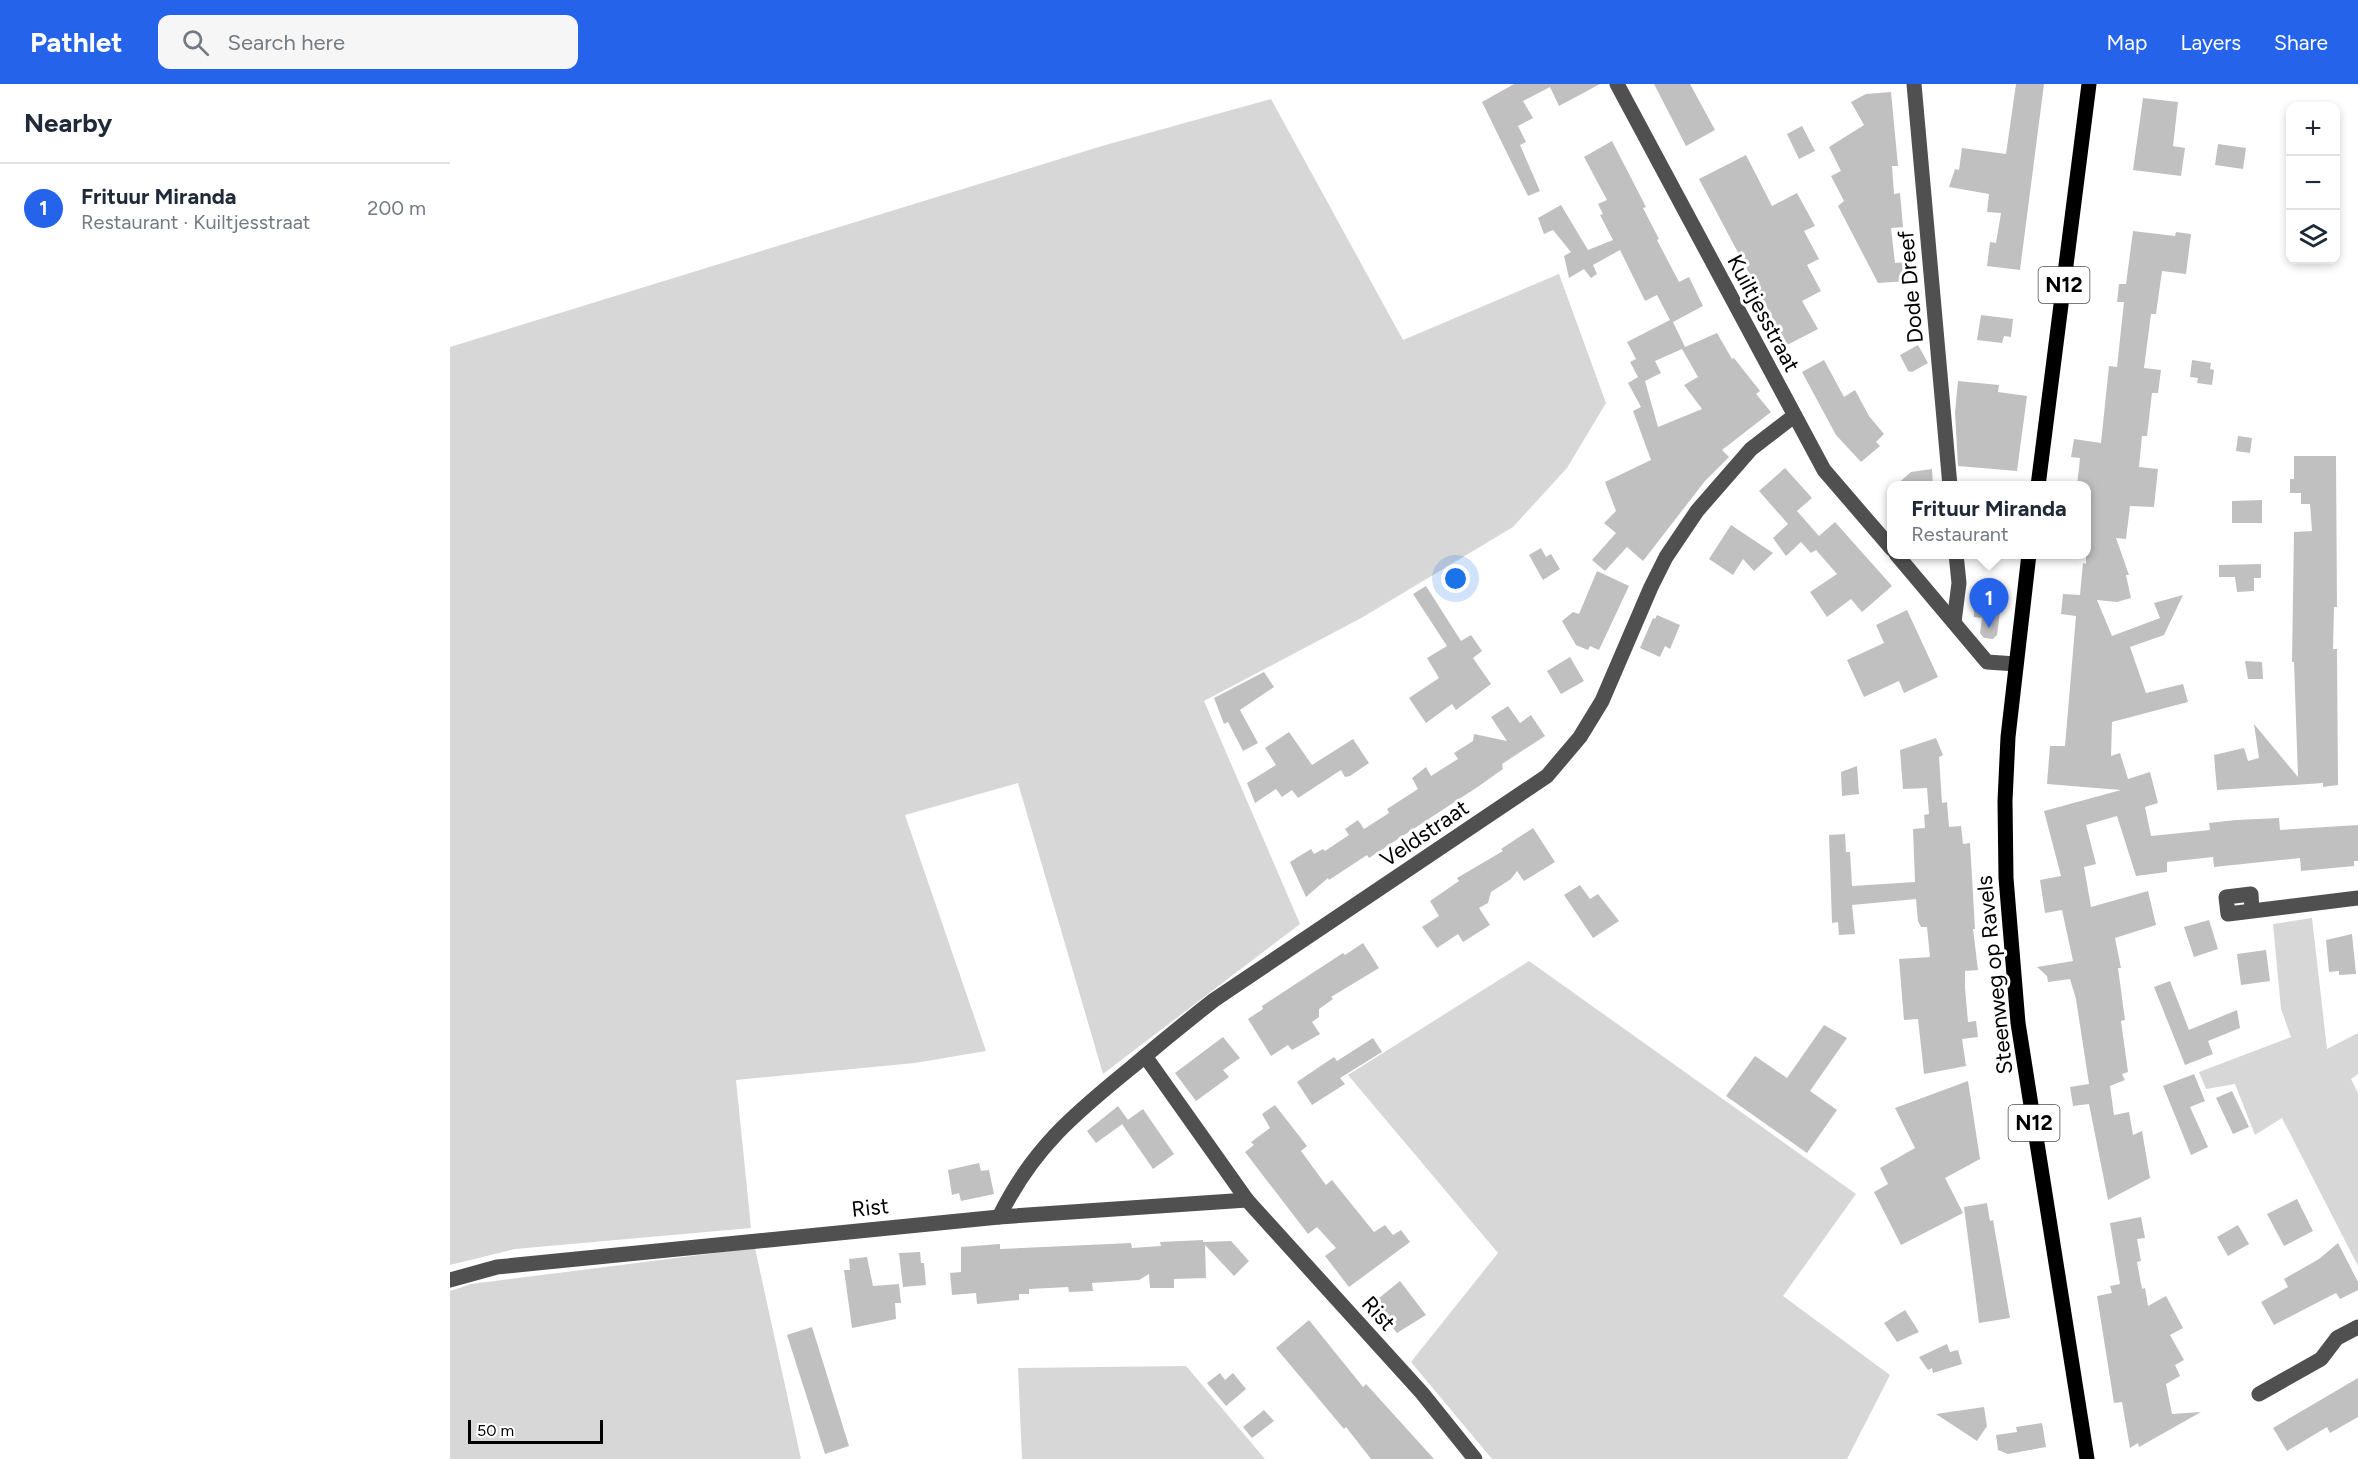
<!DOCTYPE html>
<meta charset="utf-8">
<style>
body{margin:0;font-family:Figtree,sans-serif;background:#f6f6f7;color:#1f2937}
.controls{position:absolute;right:18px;top:18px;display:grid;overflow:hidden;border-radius:12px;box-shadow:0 3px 9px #0003}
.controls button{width:54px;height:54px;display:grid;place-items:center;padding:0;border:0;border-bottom:2px solid #e0e1e3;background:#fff;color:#1f2937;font:30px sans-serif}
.scale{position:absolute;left:18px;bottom:15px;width:135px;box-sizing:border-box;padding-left:6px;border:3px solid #000;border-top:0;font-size:16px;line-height:21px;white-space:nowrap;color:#000;-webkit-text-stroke:4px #fff;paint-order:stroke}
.you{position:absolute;left:1006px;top:495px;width:21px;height:21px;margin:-15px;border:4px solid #fff;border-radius:50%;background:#1a73e8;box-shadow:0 0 0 9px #1a73e833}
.badge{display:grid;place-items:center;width:39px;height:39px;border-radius:50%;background:#2563eb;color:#fff;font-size:20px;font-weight:700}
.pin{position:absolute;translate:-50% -50px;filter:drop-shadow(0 2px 3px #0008)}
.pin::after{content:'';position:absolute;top:32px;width:21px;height:18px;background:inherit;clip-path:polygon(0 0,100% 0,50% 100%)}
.popup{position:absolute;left:1437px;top:397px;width:204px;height:78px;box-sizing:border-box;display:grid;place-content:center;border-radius:12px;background:#fff;filter:drop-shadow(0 2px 4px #0005);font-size:20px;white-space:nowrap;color:#747a83}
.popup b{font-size:22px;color:#1f2937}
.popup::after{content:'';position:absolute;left:50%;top:100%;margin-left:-12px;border:12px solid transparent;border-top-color:#fff}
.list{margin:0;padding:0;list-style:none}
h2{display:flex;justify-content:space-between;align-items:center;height:78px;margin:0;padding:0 24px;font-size:26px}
h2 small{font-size:20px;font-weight:400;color:#747a83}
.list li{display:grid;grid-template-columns:39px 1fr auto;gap:18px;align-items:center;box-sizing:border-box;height:90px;padding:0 24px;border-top:2px solid #e0e1e3}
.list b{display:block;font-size:22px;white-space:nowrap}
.list p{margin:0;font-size:20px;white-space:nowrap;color:#747a83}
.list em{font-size:20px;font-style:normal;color:#747a83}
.icon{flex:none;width:33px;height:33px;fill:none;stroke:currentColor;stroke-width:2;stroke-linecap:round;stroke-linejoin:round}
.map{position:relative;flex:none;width:1908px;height:1375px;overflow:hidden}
header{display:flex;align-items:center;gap:36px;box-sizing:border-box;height:84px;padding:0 30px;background:#2563eb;color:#fff}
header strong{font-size:28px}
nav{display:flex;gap:33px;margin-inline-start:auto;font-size:21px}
.search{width:420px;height:54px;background:#f6f6f7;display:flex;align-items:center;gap:15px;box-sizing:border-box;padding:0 21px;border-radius:12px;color:#747a83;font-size:22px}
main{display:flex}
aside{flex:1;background:#fff}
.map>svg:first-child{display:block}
.green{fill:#d7d7d7}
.building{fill:#c0c0c0;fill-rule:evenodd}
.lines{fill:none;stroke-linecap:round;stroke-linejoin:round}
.minor{stroke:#505050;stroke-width:15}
.major{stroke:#000;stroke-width:15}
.labels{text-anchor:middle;stroke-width:6;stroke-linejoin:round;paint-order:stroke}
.shield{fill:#fff;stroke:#4c4c4c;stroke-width:1.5}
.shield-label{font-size:21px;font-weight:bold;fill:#000}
.street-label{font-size:22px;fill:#000;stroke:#fff}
</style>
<header>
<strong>Pathlet</strong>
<div class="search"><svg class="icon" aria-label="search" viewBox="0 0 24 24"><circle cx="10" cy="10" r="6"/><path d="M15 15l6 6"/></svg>Search here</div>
<nav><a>Map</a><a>Layers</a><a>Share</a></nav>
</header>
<main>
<aside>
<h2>Nearby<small></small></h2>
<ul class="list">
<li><span class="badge">1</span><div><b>Frituur Miranda</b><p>Restaurant · Kuiltjesstraat</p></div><em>200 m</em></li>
</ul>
</aside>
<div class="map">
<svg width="1908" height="1375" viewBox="0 0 1908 1375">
<rect width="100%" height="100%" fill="#fff"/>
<g class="green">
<polygon points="821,15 953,256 1109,190 1156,319 1117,384 1063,443 913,533 754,617 850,840 653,990 568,699 455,731 536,967 465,979 286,996 301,1144 65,1165 0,1181 0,263 652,62"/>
<polygon points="1862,834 1877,965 1908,949 1908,990 1901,995 1908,1009 1908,1182 1832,1034 1805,1051 1785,1000 1756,1005 1749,988 1841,953 1831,925 1823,840"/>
<polygon points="1079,877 1406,1110 1333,1212 1440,1291 1397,1375 1042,1375 961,1278 1048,1169 898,991"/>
<polygon points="305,1164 351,1375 0,1375 0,1207 21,1200"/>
<polygon points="736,1282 815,1375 572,1375 568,1284"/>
</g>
<g class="building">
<polygon points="1064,0 1150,0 1109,22 1100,3 1073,17 1083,34 1068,42 1076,58 1070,61 1090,107 1078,112 1032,18"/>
<polygon points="1204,0 1240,0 1265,46 1236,62"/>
<polygon points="1566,0 1594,0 1570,186 1537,182 1540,158 1546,159 1551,129 1537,128 1539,110 1499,103 1505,85 1509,86 1512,64 1556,70"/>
<polygon points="1441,8 1448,82 1442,82 1444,110 1450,109 1453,143 1441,144 1445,179 1456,178 1458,197 1428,199 1388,122 1394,117 1381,92 1391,87 1379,63 1414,41 1401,18 1416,10"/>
<polygon points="1693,14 1728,18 1723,62 1735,64 1731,92 1683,86"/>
<polygon points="1352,42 1365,67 1349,75 1337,50"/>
<path d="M1162,57l34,66 -3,1 16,31 -2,1 22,42 10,-5 14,29 -30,16 12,25 32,-14 15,26 2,-1 26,33 -4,3 15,18 -49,38 7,7 -24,24 -62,80 -16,-14 -22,24 -13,-11 24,-27 -12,-10 12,-12 -11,-29 46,-22 -18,-49 8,-4 -13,-24 10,-6 -8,-15 6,-3 -9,-17 43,-22 -13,-25 -12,6 -25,-51 -27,15 4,9 -6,4 -7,-9 -15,9 -5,-22 7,-4 -18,-22 -9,4 -6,-16 23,-13 27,45 25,-10 -13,-25 3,-1 -5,-10 9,-4 -23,-43zM1232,265l16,28 -14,8 18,24 -44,18 -13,-46 16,-8 -6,-12z"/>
<polygon points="1768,60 1796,64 1793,85 1765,81"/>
<polygon points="1296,71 1322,122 1347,109 1365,142 1354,147 1369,175 1357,181 1371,207 1352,217 1368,245 1337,261 1249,95"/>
<polygon points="1683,147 1725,152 1726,148 1741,150 1736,190 1712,187 1706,230 1701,230 1694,284 1711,286 1708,309 1702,309 1697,352 1692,352 1689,383 1708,385 1704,423 1680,422 1676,455 1666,454 1679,491 1676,491 1681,514 1667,518 1647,516 1662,552 1710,534 1704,519 1733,511 1714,551 1680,563 1696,609 1733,600 1738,618 1662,638 1661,672 1670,669 1678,695 1700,688 1708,719 1695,723 1701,752 1760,746 1759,739 1786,736 1829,734 1830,746 1908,741 1908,777 1904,777 1904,782 1851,787 1850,774 1764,783 1763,773 1717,778 1717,788 1686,792 1667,732 1636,741 1646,780 1634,783 1641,823 1698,807 1706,841 1665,854 1671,884 1668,884 1675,936 1671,937 1678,988 1672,990 1675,996 1660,1002 1664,1031 1679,1028 1683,1051 1692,1047 1700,1094 1658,1116 1639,1020 1623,1022 1620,1003 1639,1000 1626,915 1620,895 1598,898 1597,892 1587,883 1623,877 1612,826 1595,829 1590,796 1611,792 1594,727 1671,706 1597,700 1600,662 1615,662 1626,532 1611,530 1613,510 1630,511 1633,479 1636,480 1636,402 1627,402 1630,374 1621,373 1624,355 1651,359 1659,282 1667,283 1674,218 1667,218 1669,200 1676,200"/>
<polygon points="1531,231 1563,235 1561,253 1554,252 1552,259 1527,256"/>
<polygon points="1468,261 1478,279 1462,288 1458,287 1450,271"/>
<polygon points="1374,276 1394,313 1405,306 1419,332 1434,350 1426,358 1430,362 1411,378 1386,351 1352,288"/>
<polygon points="1742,276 1761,279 1760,285 1764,286 1762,301 1747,299 1748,294 1740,293"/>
<polygon points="1508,297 1549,301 1548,308 1577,312 1567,387 1508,382 1505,329"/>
<polygon points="1788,352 1802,354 1800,369 1786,367"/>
<polygon points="1844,372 1886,372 1887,523 1884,523 1883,565 1887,565 1888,701 1873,703 1873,699 1767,706 1764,671 1794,664 1798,677 1809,674 1804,640 1848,693 1844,578 1842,578 1844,448 1862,447 1860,420 1851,420 1851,409 1840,409 1840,395 1844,395"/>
<polygon points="1335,384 1362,414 1347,427 1369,452 1385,438 1442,502 1412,528 1401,515 1377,533 1360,508 1387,490 1366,466 1361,469 1351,458 1336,472 1323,454 1338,440 1309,407"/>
<polygon points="1482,385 1483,402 1445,402 1461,388"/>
<polygon points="1812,416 1812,439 1782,439 1782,417"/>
<polygon points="1281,441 1323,469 1304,487 1293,475 1283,491 1259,475"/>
<polygon points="1091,464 1096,473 1101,470 1110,485 1093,496 1079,471"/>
<polygon points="1811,480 1811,494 1804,494 1804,507 1787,508 1785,493 1769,493 1769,481"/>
<polygon points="1147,487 1179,502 1149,566 1140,562 1138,566 1126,561 1112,537 1123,528 1129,530"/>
<polygon points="976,502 1011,557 1021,551 1032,567 1023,574 1041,600 1006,626 1002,620 976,639 959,614 989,594 977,574 997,562 963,510"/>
<polygon points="1523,508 1552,511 1547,551 1543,555 1534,554 1530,549 1532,534 1524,533"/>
<polygon points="1457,526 1488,593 1454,609 1449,597 1414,613 1397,576 1434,559 1426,541"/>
<polygon points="1207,531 1230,541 1220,565 1215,562 1210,573 1190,564 1203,534 1205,535"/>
<polygon points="1120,573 1134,597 1111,610 1097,587"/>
<polygon points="1795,577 1812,578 1813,595 1798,595"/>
<polygon points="814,588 824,603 790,626 808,659 793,667 778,638 774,640 764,614"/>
<polygon points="1058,622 1070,639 1081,631 1095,652 1052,680 1053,685 1029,702 919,774 917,771 879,796 878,794 856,813 840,778 861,765 864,770 873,765 875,767 899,751 895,745 908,736 914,745 939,729 937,725 968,705 962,694 976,683 981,692 1008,675 1004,669 1023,657 1024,650 1057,657 1041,633"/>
<polygon points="839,648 862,681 903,655 919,679 900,692 895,693 891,686 848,714 842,706 832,713 826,705 805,719 797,699 826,681 815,664"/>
<polygon points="1486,654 1493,671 1489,673 1492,719 1497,718 1499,743 1511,742 1513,760 1520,759 1525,845 1523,845 1528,886 1515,887 1515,904 1518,938 1526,937 1528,953 1512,955 1516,982 1474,990 1468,935 1454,936 1449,875 1480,873 1477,843 1471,843 1468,837 1466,815 1402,821 1405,850 1389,851 1388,838 1382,839 1379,751 1395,750 1396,768 1400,768 1402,802 1465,798 1463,745 1475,744 1474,731 1479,730 1477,704 1453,705 1450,666"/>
<polygon points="1407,682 1409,710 1392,712 1391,688"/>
<polygon points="1083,744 1105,778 1074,797 1067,787 1061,795 1041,808 1038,819 1029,824 1040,841 1013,858 1008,850 987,864 972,843 989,832 980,817 1009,797 1007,794 1053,767 1051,765"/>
<polygon points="1130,801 1140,815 1148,810 1169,837 1143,854 1114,811"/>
<polygon points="1759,836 1768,865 1744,873 1734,843"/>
<polygon points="1902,850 1906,890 1889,891 1889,887 1879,888 1876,856"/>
<polygon points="913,859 929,884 881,913 883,915 869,925 869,933 862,938 870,950 842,966 838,961 821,972 798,935 813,925 812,922 893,869 895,871"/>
<polygon points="1816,866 1820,897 1791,901 1787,870"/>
<polygon points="1720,897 1739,946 1787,926 1790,944 1758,957 1763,970 1735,981 1704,903"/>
<polygon points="1374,941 1397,954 1360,1007 1387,1026 1357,1069 1276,1012 1305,972 1337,994"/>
<polygon points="773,953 790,974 773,986 779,993 746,1017 725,989"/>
<polygon points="923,954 932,968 890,994 895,1000 862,1021 847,998 884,973 887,977"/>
<polygon points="1744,990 1755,1017 1740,1023 1758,1063 1741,1071 1713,1002"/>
<polygon points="1518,997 1530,1075 1495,1094 1513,1129 1451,1161 1424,1108 1438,1100 1430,1084 1465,1064 1445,1024"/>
<polygon points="1782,1007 1799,1043 1783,1050 1766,1014"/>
<polygon points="825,1021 857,1062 851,1067 876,1101 882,1096 924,1148 935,1141 943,1151 951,1146 960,1158 899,1203 875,1172 886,1164 867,1143 858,1150 795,1068 804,1061 801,1058 820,1044 812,1030"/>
<polygon points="668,1022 678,1036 646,1059 637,1047"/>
<polygon points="693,1025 724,1070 703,1085 672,1040"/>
<polygon points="529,1079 531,1087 539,1086 544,1110 511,1117 509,1109 502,1111 498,1086"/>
<polygon points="1847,1115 1863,1147 1834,1162 1817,1130"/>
<polygon points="1537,1119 1540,1137 1543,1136 1560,1234 1529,1239 1514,1123"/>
<polygon points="1691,1133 1695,1154 1687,1155 1691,1177 1687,1178 1692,1205 1695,1204 1698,1222 1716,1212 1733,1244 1720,1251 1734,1276 1725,1281 1730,1292 1716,1300 1722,1330 1751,1328 1689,1363 1688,1359 1680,1364 1672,1318 1664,1319 1647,1212 1662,1209 1660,1202 1670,1200 1660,1139"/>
<polygon points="1788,1141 1799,1160 1778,1172 1767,1153"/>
<polygon points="753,1156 753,1158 781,1157 799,1177 784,1192 755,1161 756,1194 724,1195 724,1204 700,1204 699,1190 689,1196 642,1199 643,1207 619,1208 618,1203 579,1205 579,1210 569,1210 569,1216 527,1220 526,1209 502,1211 500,1189 511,1188 511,1163 550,1160 550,1165 681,1159 682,1164 711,1162 710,1158"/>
<polygon points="1888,1159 1908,1198 1908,1206 1890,1215 1886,1209 1824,1241 1811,1218 1838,1203 1834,1195 1869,1175"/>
<polygon points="470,1168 471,1179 474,1179 476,1201 453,1203 449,1169"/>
<polygon points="417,1173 423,1202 449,1200 451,1219 445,1219 446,1235 402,1244 394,1186 400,1186 399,1175"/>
<polygon points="950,1197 976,1231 947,1249 923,1219"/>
<polygon points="1455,1226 1469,1248 1447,1258 1434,1239"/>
<polygon points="859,1236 913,1303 916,1300 984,1375 921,1375 896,1343 894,1345 826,1264"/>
<polygon points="362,1243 399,1362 375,1370 337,1251"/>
<polygon points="1497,1260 1500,1268 1508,1266 1512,1280 1483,1289 1482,1284 1478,1286 1469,1273"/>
<polygon points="770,1289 775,1296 783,1289 796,1305 776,1322 757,1299"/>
<polygon points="1908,1294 1908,1333 1880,1349 1877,1343 1837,1367 1823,1344"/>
<polygon points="1534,1323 1537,1342 1527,1357 1486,1330"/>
<polygon points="814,1326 824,1337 802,1354 793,1343"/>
<polygon points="1592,1339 1596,1363 1558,1370 1548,1366 1546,1351 1567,1348 1566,1343"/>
</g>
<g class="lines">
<g class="minor">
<polyline points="1167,0 1374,386 1442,465"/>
<polyline points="1464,0 1500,402"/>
<polyline points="1446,470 1537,578 1566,580"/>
<polyline points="1504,538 1509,499 1506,470"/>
<polyline points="1802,827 1801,810 1776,813 1778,830 1908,814"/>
<polyline points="695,972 797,1116 972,1309 1025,1375"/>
<path d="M549,1133c33,-68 75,-103 133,-150 27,-23 54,-45 82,-67l333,-224 33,-39 22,-36 49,-114 15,-30 31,-46 54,-62 43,-33"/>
<polyline points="0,1196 47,1183 549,1133 797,1116"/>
<polyline points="1809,1310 1871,1275 1887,1254 1908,1243"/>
</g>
<g class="major">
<polyline points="1588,402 1639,0"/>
<polyline points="1579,470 1558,653 1555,717 1556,794 1568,939 1637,1375"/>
</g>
</g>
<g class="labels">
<g class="shield">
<rect x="1588.5" y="183" width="51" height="36" rx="4.5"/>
<rect x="1558.5" y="1021" width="51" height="36" rx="4.5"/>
</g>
<g class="shield-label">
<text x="1614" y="208">N12</text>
<text x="1584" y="1046">N12</text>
</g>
<g class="street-label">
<text transform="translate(1460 203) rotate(-95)" y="8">Dode Dreef</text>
<text transform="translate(1314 229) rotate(62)" y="8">Kuiltjesstraat</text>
<text transform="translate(974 749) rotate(-34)" y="8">Veldstraat</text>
<text transform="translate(1544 891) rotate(-96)" y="8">Steenweg op Ravels</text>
<text transform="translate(420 1123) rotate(-6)" y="8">Rist</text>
<text transform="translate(929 1229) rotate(48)" y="8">Rist</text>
</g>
</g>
</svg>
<div class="controls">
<button>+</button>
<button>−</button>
<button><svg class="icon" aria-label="layers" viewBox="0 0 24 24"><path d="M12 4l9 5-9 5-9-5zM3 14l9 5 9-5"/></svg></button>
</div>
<div class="scale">50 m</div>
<div class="you"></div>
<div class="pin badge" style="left:1539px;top:544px">1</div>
<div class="popup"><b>Frituur Miranda</b>Restaurant</div>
</div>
</main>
